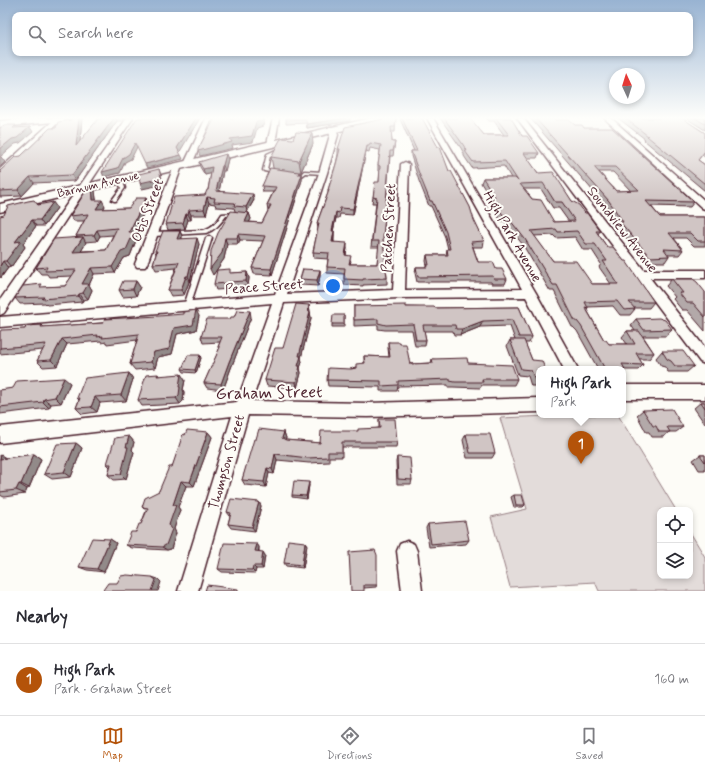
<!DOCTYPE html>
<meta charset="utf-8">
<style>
body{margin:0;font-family:Mynerve,sans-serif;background:#f7f7f7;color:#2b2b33}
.controls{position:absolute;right:12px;bottom:12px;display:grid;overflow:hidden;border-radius:8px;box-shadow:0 2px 6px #0003}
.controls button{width:36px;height:36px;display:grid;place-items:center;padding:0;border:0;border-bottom:1px solid #e1e1e2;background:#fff;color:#2b2b33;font:20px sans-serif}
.compass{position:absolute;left:609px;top:68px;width:36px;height:36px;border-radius:50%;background:#fff;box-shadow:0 2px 6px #0003;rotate:356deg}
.you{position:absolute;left:333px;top:286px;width:14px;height:14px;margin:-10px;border:3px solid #fff;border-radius:50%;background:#1a73e8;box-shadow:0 0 0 6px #1a73e833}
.badge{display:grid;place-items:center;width:26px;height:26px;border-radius:50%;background:#b45309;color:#fff;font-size:13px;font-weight:700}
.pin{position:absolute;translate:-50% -33px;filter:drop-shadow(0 1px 2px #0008)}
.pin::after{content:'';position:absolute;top:21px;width:14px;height:12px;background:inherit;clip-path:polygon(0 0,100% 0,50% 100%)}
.popup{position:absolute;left:536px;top:366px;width:90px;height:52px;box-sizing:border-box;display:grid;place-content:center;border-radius:8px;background:#fff;filter:drop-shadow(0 1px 3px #0005);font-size:13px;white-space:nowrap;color:#7c7c81}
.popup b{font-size:15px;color:#2b2b33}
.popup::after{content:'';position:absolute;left:50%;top:100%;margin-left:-8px;border:8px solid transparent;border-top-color:#fff}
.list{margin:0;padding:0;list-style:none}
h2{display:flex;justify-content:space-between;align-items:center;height:52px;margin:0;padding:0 16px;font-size:17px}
h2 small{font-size:13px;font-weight:400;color:#7c7c81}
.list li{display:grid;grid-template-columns:26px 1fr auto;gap:12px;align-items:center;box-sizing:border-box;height:72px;padding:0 16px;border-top:1px solid #e1e1e2}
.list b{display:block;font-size:15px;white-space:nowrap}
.list p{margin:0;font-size:13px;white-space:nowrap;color:#7c7c81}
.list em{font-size:13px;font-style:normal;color:#7c7c81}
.icon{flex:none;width:22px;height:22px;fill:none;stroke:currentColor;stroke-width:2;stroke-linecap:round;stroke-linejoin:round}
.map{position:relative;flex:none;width:705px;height:591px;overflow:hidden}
.search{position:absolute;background:#fff;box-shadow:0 2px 6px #0003;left:12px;right:12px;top:12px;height:44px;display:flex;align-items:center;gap:10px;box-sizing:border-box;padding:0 14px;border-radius:8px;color:#7c7c81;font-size:15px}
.sheet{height:124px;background:#fff}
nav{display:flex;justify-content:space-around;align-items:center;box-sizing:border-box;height:56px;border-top:1px solid #e1e1e2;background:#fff;font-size:11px;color:#7c7c81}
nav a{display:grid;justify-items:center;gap:2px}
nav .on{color:#b45309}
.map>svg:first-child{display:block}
.built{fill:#f0ece8}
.green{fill:#e3dcda;stroke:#967e82}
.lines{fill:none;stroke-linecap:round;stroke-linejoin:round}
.service-casing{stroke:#4a1f2b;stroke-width:3}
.minor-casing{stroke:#4a1f2b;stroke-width:3}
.secondary-casing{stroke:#4a1f2b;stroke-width:3}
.primary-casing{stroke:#4a1f2b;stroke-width:3}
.service{fill:#fdfcf7;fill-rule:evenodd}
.minor{fill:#fdfcf7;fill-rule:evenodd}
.secondary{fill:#fdfcf7;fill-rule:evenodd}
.primary{fill:#fdfcf7;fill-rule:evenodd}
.wall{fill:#b3a9a9;stroke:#4a1f2b;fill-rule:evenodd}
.shaded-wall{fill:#928a89;stroke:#4a1f2b}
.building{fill:#d0c5c4;stroke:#4a1f2b;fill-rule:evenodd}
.labels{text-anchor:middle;stroke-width:4;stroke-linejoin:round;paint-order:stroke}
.far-street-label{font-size:12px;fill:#4a1f2b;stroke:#fdfcf7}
.street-label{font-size:14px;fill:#4a1f2b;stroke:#fdfcf7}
.near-street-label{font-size:17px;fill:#4a1f2b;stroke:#fdfcf7}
</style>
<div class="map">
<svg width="705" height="591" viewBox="0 0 705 591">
<rect width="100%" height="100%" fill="#fdfcf7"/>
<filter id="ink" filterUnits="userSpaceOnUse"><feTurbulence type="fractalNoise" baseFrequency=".025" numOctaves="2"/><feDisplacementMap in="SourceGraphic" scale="8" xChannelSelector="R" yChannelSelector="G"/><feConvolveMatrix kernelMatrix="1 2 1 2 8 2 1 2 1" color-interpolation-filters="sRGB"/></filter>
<g filter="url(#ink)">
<polygon class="built" points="570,118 599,118 613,130 581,130"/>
<polygon class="green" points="575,415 618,415 676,510 660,510 660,576 690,576 690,532 705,557 705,591 599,591 595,582 510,587 491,517 527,509 500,418"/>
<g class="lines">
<g class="service-casing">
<g id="service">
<polygon points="280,148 283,149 270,156 267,169 278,172 278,174 264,171 263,170 267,154"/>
<polygon points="304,171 323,172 325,173 323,174 306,173 302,176 294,175 292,174 294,173 301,174"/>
<polygon points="118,178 122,179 125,188 116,201 114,201 112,200 121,188 118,179"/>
<path d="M236,213l2,1v1l-12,1c-6,8 -11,14 -20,17l-52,3 -3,-2 3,-2 50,-2c9,-3 13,-8 18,-16z"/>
<polygon points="209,236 212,238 190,306 189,308 185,308 184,306 206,238"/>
</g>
</g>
<g class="minor-casing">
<g id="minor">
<polygon points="56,118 63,118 3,175 0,176 0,169"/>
<polygon points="127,118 133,118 4,313 0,315 0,300"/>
<polygon points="206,118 212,118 192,164 188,166 185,166 184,164"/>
<polygon points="273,118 279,118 275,144 271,146 267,144"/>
<polygon points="427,118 433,118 536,293 578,369 564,369 526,297 399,298 284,303 252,401 368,403 539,398 539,412 368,417 248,415 198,591 178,591 232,416 0,443 0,427 237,402 272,303 0,327 0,317 275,294 319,173 330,135 328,129 329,127 335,127 338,135 327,173 287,294 393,290 401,164 405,162 409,164 405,290 522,289"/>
<polygon points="517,118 523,118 644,270 705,270 705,278 650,278 705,348 705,364 700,362"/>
<polygon points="604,118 611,118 705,201 705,209 702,208"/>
<polygon points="175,164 178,164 182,166 147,264 145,267 137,267 135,264"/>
<rect x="623" y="385" width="82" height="14"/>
<polygon points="407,541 414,544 417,551 422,591 402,591 397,551 400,544"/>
</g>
</g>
<g class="secondary-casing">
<polygon id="secondary" points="371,118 387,118 382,121 0,212 0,204"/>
</g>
<g class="primary-casing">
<polygon id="primary" points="33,118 68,118 63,121 0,127 0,121"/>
</g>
<use href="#service" class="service"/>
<use href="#minor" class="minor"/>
<use href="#secondary" class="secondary"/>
<use href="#primary" class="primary"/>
</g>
<g class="wall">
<polygon points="82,118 80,141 102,118 126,118 123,121 117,121 75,181 34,183 22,196 0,197 0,171 21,156 56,128 71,120"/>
<polygon points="286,118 350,121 307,128 306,123 286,124"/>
<path d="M396,118l-1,14h-4l1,10h3l-2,14h-3l-7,84 4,38v6l-24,1v1l-19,-1v-11l-17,-1v-6l1,-8 -14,-1 -1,-6 5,-24 -1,-5 11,-30v-3l8,-26 2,-10v-5zM370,148l10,2 -2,15v6h2l-1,11 -6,15 -1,6h4l-5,44h8l-2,17h-27l1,-3 -5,-6 1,-7 -13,-6v-11h-1l3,-13h3l1,-4 13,1 13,-64 3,1z"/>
<polygon points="401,118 422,118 484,241 483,247 473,247 478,262 496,269 507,279 505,284 492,284 491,282 417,282 415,273 416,267 426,267 426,265 427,265 426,261 427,255 446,255 447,249 448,249 445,237 431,206 429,206 419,181 411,156 411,151 414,151 400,119"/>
<path d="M440,118h30l14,17h20l-10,-14h-5l-3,-3h25l11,18 17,17 -2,5h-10l11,15 34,28 13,12 15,18 -2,3 9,13 47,55 -5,6h-15l1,1 -5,6h-10l-7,-9 -25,1 -1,3 17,30 5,4h18l-5,-7 5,-6h8l-4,-6 5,-6 36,10 -6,7h-23l11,17 -5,6h-10l4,6 -5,5h-14l-1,1v-2h-25l-21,-38 -4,-4h-1l-18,-36h-4l-27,-46 -19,-24h-3l-11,-18 1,-4 -10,-16 2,-5h28l-7,-12 -32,2 -8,-12v-2l-3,-6zM524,189h17l12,19h6l10,14h-15l-22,-23zM553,235l3,3 19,-1 8,13h9l9,14 -2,3 12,17h-19l-39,-23 -19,-25z"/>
<path d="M530,118h23l2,2 29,8 110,74 -4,5 -39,-1 9,11h45v29h-11l-8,-8h-12l9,12 -4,5h-11l1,1 -4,6h-18l-30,-35 1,-2 -12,-19zM599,172h14l18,19h-15z"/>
<polygon points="618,118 682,118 705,133 705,157 702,155 698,160 705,165 705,191 644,140 645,139"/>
<polygon points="686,118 705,118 705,130"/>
<polygon points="313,144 301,172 299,172 299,174 302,174 302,180 272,275 254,274 252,268 263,241 240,240 238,244 227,244 224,259 213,275 235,211 234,208 216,207 215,204 209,203 206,215 191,215 191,220 188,220 185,229 168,230 166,224 205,195 208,190 211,173 205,175 200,167 199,162 228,159 225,171 223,171 219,191 254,200 247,212 249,213 251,219 249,222 262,223 268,211 267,205 273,192 263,192 262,186 273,168 271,157"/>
<path d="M92,185l3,6 1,9 9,6 -2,3 26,-1 17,-10 2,5 -13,29 2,6 -7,18 -6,2 -9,15 -21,1 -5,11 3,5 -4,9 -5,1 -1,2 -35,3 -2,-2 -25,1 -5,-6 30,-11 20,-1 7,-10 -23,1 -2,-3h-6l-5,-6 41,-31 -1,-1 8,-15h-10l-4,-5zM113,235l-7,15 -25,1 5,-8 -1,-1 12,-1 3,-5z"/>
<polygon points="38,205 57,208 44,226 36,226 23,244 25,247 11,267 8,268 1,278 4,215"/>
<polygon points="180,231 182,236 182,239 199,244 190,281 189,282 184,295 171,296 168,290 176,268 156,270 153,264 156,254 155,251"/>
<polygon points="320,270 320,276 318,286 301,285 300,279"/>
<polygon points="247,272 249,278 248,286 230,287 230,289 216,290 214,284 232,273"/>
<polygon points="672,279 705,292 705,331 687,310 682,310 673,299 675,297 666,286"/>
<polygon points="136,281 140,287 136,296 123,297 119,290"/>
<polygon points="309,305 311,318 301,358 302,362 300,368 301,373 297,388 267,386 265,380 283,348"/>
<polygon points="354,306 406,307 435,308 519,307 532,337 529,343 525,343 532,360 539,369 539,386 531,386 528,376 518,375 507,346 510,340 515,340 510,326 480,327 460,335 454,335 453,331 424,331 426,340 425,346 415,346 412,330 385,330 378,329 378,325 354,326"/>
<polygon points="344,315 344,327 332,327 332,324"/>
<polygon points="199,316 196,330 177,334 172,354 158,357 155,368 135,370 130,364 137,340 107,344 106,342 102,343 101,341 67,344 57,366 43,367 37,361 43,350 0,354 0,332 25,329 42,325 44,327"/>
<polygon points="251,317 231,368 223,390 207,388 204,383 219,350 218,347 220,342 203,343 201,337 230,319"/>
<polygon points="388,342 400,344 410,364 431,363 432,359 468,363 517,379 514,385 482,385 480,388 453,387 448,387 448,385 398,386 397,391 380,391 380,387 328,386 327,380 364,363 364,356 389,357 388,348"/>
<polygon points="662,351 694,366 687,372 668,372 665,367 661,366 656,358"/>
<polygon points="201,358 196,373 184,372 182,369"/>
<polygon points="129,373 133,379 126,401 100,403 97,412 82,414 76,408 79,400 77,398"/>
<polygon points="158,374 159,376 185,380 183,390 184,392 183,401 180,404 142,406 138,400"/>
<polygon points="70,383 61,403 51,404 49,408 0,414 0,390"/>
<polygon points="701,402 705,402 705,424 694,408"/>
<polygon points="643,410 683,427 676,432 669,432 663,437 652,437 649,432 646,432 637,415"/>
<polygon points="379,419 397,442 396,447 342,447 342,457 329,457 329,462 309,463 277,460 274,474 269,473 266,487 245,485 242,480 256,439 284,432 286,438 285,440 320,443 358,431 379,428"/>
<polygon points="208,432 212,437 194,486 186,486 178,507 180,510 174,529 176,533 171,549 167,550 132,548 126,545 141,524 146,511 142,507 159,491 172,467 185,435"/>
<polygon points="466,434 495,453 492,458 467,458 463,440"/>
<polygon points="129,436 134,442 132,450 134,452 126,479 114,480 108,475 110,467 107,464"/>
<polygon points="76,443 82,448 71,477 52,479 44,474"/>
<polygon points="34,454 41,459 29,488 27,489 25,494 4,497 0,495 0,455 5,458"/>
<polygon points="700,455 705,455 705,470 699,470 693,460"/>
<polygon points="397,457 412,480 411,484 397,484 396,462"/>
<polygon points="309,485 307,499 292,497 292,495"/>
<polygon points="514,495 525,505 523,507 514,507 511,497"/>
<polygon points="259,502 261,506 255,531 231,528 228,524 230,516 227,512"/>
<polygon points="428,524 469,540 466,544 429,547 426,528"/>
<polygon points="110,539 116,543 104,572 87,570 79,567"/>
<polygon points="305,542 307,545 303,568 286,566 284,563"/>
<polygon points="257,544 259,547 259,551 265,555 263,569 256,569 255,573 222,572 218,569"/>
<polygon points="349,552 377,585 376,587 364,588"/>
</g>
<g class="shaded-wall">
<polygon points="79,118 82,118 79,151 76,146"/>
<polygon points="114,118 116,118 117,121 75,181 72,175"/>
<polygon points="122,118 126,118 123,121"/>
<polygon points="196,118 200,118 179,153 177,148"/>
<polygon points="263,118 265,118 263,126 257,128 253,142 232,145 233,148 200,156 198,151 230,139"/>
<polygon points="346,118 350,118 350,121 307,128 307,124"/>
<polygon points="30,127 33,132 20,143 15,144 0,157 0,149 12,139"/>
<polygon points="312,133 313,144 301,172 299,161"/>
<polygon points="135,143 137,147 131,159 125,162 120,173 104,177 102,172 123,158"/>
<polygon points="367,146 366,151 353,215 353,209"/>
<polygon points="226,154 228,159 225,171 223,165"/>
<polygon points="181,155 183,159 147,168 145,164"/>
<polygon points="1,157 5,162 0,167 0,158"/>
<polygon points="222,166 223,171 218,197 216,191"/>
<polygon points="212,167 214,173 205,175 203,169"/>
<polygon points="159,169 161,175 163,183 161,184 161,185 142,189 140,183"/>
<polygon points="302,174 302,180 272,275 271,269"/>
<polygon points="30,177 34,183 22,196 18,190"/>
<polygon points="92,185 95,191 97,206 93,200"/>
<polygon points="253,194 254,200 247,212 246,207"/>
<polygon points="207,197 209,203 206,215 204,209"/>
<polygon points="146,198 148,203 135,232 137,238 130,256 124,258 115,273 112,267"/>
<polygon points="102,200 105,206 100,215 96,209"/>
<polygon points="53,202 57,208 44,226 40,220"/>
<polygon points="189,210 191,215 191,220 188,214"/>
<polygon points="336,212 336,218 332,236 332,231"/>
<polygon points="249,213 251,219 246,228 245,222"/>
<polygon points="186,214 188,220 185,229 183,223"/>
<polygon points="32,220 36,226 23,244 25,247 11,267 6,261 15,242"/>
<polygon points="97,230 100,236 97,241 94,235"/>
<polygon points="180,231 182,236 180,245 177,239"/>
<polygon points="334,231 334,236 333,247 332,242"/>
<polygon points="238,234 240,240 238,244 237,238"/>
<polygon points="83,237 86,243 77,258 73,252"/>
<polygon points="197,238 199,244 190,281 188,276"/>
<polygon points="225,238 227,244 224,259 213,275 210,269"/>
<polygon points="347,243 347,248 345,261 345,255"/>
<polygon points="3,261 8,268 0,278 0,266"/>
<polygon points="91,268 94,274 89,285 92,290 88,299 83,293 82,284"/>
<polygon points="320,270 320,276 318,286 317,280"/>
<polygon points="247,272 249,278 248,286 246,281"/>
<polygon points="186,276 189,282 184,295 181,290"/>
<polygon points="136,281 140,287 136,296 133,289"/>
<polygon points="79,294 83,300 82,302 78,296"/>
<polygon points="309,305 310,312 308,311"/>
<polygon points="196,310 199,316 196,330 177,334 172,354 158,357 155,368 151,362 154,352 174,328"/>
<polygon points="250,311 251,317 231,368 223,390 221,384 229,362"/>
<polygon points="310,312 311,318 301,358 302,362 300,368 301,373 297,388 296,382 299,356"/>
<polygon points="483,321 480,327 460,335 462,329"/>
<polygon points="62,339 67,344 57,366 51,360"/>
<polygon points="200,355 201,358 196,373 195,370"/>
<polygon points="129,373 133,379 126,401 121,395"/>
<polygon points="181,374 185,380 183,390 184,392 183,401 180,404 176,398"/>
<polygon points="64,378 70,383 61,403 55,397"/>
<polygon points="95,397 100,403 97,412 91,407"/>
<polygon points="44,399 51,404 49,408 43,402"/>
<polygon points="208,432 212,437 194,486 190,482"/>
<polygon points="284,432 286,438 284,444 282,438"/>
<polygon points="129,436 134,442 132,450 134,452 126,479 121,474 126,447"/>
<polygon points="76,443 82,448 71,477 64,472"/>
<polygon points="34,454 41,459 29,488 21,484"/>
<polygon points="275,454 277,460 274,474 272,469"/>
<polygon points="1,455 9,460 0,460"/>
<polygon points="267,468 269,473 266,487 264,482"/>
<polygon points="181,481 186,486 178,507 180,510 174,529 176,533 171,549 167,550 162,547 169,525 173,505"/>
<polygon points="309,482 309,485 307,499 306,496"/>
<polygon points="19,484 27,489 25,494 16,490"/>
<polygon points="259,502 261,506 255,531 252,527"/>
<polygon points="110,539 116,543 104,572 97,569"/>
<polygon points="305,542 307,545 303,568 302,565"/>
<polygon points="257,544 259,547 258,555 255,551"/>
<polygon points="263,552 265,555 263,569 261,566"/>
<polygon points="253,566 256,569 255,573 252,570"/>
<polygon points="152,577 158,579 161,582 158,591 152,591"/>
</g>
<g class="building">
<polygon points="71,118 79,118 76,146 98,119 101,119 102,118 114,118 72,175 30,177 18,190 0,191 0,174 2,172 0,172 0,171 15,157 21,156 50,128 56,128 58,122 71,120"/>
<polygon points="137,118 196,118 177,148 181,155 145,164 135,143 129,154 123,158 118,168 102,172"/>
<polygon points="215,118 263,118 262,121 256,122 252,136 230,139 232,142 198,151 198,149"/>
<polygon points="286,118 346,118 307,124 305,119 286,120"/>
<path d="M388,118h8l-1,9h-4l1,15h3l-2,9h-3l-7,89 4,38 -24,1v1l-19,-1 1,-11 -18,-1 2,-14 -16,-1 6,-29h-2l12,-33h-1l8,-26 4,-15h-2l7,-22zM370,143l11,2 -3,20 2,1 -1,16h-4l-2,15 4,1 -5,43h7l-2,23h-28l2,-8 -6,-1 2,-12 -15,-1 2,-11h-2l4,-19 3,1 1,-5 13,1 14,-63h2z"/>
<polygon points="402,118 422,118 438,147 440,147 449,171 451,171 470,207 474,220 484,241 471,242 478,262 493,262 496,269 502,269 507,279 494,279 493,276 418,277 416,267 427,267 426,265 429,265 427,255 448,255 447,249 450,249 446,232 432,201 430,201 420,176 411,151 417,151"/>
<path d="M444,118h26l14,17h25l-13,-17h15l11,18h5l12,17h-15l14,20 15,-1 19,29 7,4 6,8h2l2,3 11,15h-4l11,16h6l11,14h2l28,41h-25l6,7 -11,1 -7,-9 -32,1 3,6 -3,-1 19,33h2l3,4h26l-8,-13h12l15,22h-18l7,12 -21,-1 3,5h-20l-24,-43 -4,-5h-2l-18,-36h-4l-28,-46 -19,-24h-3l-11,-17 3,-1 -12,-19h32l3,3 -13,-20 -32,1 -8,-11h2l-5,-8zM543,183l12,19h7l13,19 -21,1 -13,-22 -9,-1 -12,-15zM556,229l2,3 19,-1 9,13h9l12,17h-4l15,23h-26l-16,-23h-23l-22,-30z"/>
<path d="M535,118h18l2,2h14l6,5h7l2,3h28l82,74 -48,-1 14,16h45v24h-7l-8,-8h-21l14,17 -19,-1 5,7 -19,1 -30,-35h3l-14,-21zM594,167h21l24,23 -23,1z"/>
<polygon points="625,118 682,118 705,133 705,151 698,160 705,165 705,184 647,136 648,136"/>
<polygon points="695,118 705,118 705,124"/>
<polygon points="4,125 16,125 13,128 30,127 17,138 12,139 0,149 0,128"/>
<polygon points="296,132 312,133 299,161 271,157 280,140 283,138 293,139"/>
<polygon points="226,154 223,165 222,166 216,191 253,194 246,207 234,206 235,203 214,202 215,198 207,197 204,209 189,210 188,214 186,214 183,223 166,224 174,197 205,195 207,190 208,190 212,167 203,169 199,162"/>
<polygon points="270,168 299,172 298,174 302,174 271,269 252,268 265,236 238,234 237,238 225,238 222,253 210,269 211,251 218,233 231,211 249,213 245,222 262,223 271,205 267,205 276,187 262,186"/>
<polygon points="159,169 161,177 158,178 158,179 140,183 139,174"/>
<polygon points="92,185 93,200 102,200 96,209 129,208 136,198 146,198 129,232 134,232 126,250 121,252 112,267 91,268 82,284 88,284 83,293 79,294 78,296 42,299 44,297 15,298 23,286 42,284 40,287 65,286 76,270 45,271 47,267 36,268 54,239 83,237 73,252 106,250 117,228 97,230 94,235 76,236 88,214 70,216 89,186"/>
<polygon points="34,200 38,205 53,202 40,220 32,220 15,242 21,241 6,261 3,261 0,266 0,216 4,215 8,206 28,201"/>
<polygon points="163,231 180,231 177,239 197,238 188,276 186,276 181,290 168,290 179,262 153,264 157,251 155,251"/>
<polygon points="230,269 230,273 247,272 246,281 229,282 228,283 214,284 217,270"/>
<polygon points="303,269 320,270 317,280 300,279"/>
<polygon points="672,279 693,279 697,282 705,292 705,317 693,303 687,303 679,293 683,293"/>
<polygon points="123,281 136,281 133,289 119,290"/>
<polygon points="296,304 309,305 308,311 310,312 299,356 301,356 298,366 300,366 296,382 265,380 275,348 283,348"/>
<polygon points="406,305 406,307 434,307 435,308 519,307 532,337 519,337 512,320 483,321 462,329 456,329 455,325 423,325 426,340 416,340 413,324 386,325 378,323 378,319 354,320 354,306"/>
<polygon points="196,310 193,325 174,328 169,349 154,352 151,362 130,364 139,334 102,338 103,336 97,337 98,335 62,339 51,360 37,361 46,344 0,348 0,332 1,330 25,329 26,326 42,325 41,327 103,323 105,319 159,316 183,314 183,312"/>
<polygon points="237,310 250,311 229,362 221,384 204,383 220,347 218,347 222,337 201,337 207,319 230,319 231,317 234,317"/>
<polygon points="333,315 344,315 344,324 332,324"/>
<polygon points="659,318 665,320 672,329 644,330 636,319"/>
<polygon points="510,340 524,340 532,360 542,361 545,369 539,369 539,380 535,380 531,370 521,369"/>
<polygon points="388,342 399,342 400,344 406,344 410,364 433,363 432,359 467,358 468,363 512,365 517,379 482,379 483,382 455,382 450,381 450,379 398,381 398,385 381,386 381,381 327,380 328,368 351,369 356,368 356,364 365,363 364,356 390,357"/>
<polygon points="662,351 683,351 694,366 675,366 671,361 667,359"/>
<polygon points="188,355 200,355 195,370 182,369"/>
<polygon points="129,373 121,395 95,397 91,407 76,408 80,398 77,398 85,378"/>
<polygon points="158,374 157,376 181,374 179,387 180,387 179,395 176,398 138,400 146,375"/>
<polygon points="64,378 55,397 44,399 43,402 0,407 0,390 13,388 17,381"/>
<polygon points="701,402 705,402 705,408"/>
<polygon points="672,409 683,427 667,427 670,432 659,432 656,426 653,426 643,410"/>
<polygon points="379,419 395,419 397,442 342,442 342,452 328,452 328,457 308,458 275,454 272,469 267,468 264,482 242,480 254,439 256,439 259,429 284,432 282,438 286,440 320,443 321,431 358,431 358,429 380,428"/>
<polygon points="187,430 208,432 190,482 181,481 173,505 176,505 169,525 172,529 166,545 162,547 126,545 131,532 136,532 139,524 141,524 148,508 142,507 145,498 159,491 169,467 172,467 183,434 185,435"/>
<polygon points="466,434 490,434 495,453 470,453"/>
<polygon points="129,436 126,447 128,447 121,474 108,475 111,464 107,464 115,438"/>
<polygon points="76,443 64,472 44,474 57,444"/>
<polygon points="34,454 21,484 19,484 16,490 0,492 0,459"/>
<polygon points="700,455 705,455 705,462"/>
<polygon points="397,457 410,458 412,480 398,479"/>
<polygon points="294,481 309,482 306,496 292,495"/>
<polygon points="514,495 522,495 525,505 516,505"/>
<polygon points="231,499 259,502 252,527 228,524 231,513 227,512"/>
<polygon points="465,521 469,540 431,544 428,524"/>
<polygon points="92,538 110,539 97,569 79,567"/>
<polygon points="288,540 305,542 302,565 284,563"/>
<polygon points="224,543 257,544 255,551 263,552 261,566 253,566 252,570 218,569"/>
<polygon points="375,550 377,555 377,585 364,585 364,591 351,591 349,552"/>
<polygon points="127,575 152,577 156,580 152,591 103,591 103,590 108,583 117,583 121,576"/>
<polygon points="207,585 238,589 238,591 205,591"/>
</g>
</g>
<linearGradient id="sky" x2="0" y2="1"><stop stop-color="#98b3d2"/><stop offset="0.59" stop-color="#fefefb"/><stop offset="1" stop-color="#fefefb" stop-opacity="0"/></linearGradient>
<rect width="705" height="200" fill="url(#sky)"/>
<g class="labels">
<g class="far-street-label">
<text transform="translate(98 184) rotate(-13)" y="4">Barnum Avenue</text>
</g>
<g class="street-label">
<text transform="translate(147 210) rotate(-69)" y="5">Otis Street</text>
<text transform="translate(388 228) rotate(-87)" y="5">Patchen Street</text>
<text transform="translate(623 229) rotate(52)" y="5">Soundview Avenue</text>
<text transform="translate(513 236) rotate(60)" y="5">High Park Avenue</text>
<text transform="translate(264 286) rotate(-4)" y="5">Peace Street</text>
<text transform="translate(226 462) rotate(-74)" y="5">Thompson Street</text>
</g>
<g class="near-street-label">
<text transform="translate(269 392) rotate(-1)" y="6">Graham Street</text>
</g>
</g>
</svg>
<div class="controls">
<button><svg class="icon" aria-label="locate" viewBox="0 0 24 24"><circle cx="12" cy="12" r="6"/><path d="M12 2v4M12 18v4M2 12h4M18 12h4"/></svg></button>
<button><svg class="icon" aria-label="layers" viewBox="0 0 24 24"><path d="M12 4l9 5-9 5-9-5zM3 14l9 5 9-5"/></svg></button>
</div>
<svg class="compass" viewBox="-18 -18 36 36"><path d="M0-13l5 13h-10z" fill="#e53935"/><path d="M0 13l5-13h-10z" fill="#7c7c81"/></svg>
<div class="you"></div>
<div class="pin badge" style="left:581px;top:464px">1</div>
<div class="popup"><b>High Park</b>Park</div>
<div class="search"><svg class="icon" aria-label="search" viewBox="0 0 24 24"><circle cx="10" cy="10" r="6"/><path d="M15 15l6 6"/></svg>Search here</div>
</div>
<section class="sheet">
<h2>Nearby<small></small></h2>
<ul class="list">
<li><span class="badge">1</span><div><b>High Park</b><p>Park · Graham Street</p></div><em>160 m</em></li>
</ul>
</section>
<nav>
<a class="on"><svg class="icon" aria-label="map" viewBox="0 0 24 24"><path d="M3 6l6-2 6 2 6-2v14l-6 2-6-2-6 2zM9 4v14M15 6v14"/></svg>Map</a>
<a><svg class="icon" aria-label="directions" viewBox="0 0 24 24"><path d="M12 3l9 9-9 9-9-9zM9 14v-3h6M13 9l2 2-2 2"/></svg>Directions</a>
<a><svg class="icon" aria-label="saved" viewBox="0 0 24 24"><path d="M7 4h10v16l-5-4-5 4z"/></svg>Saved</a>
</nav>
